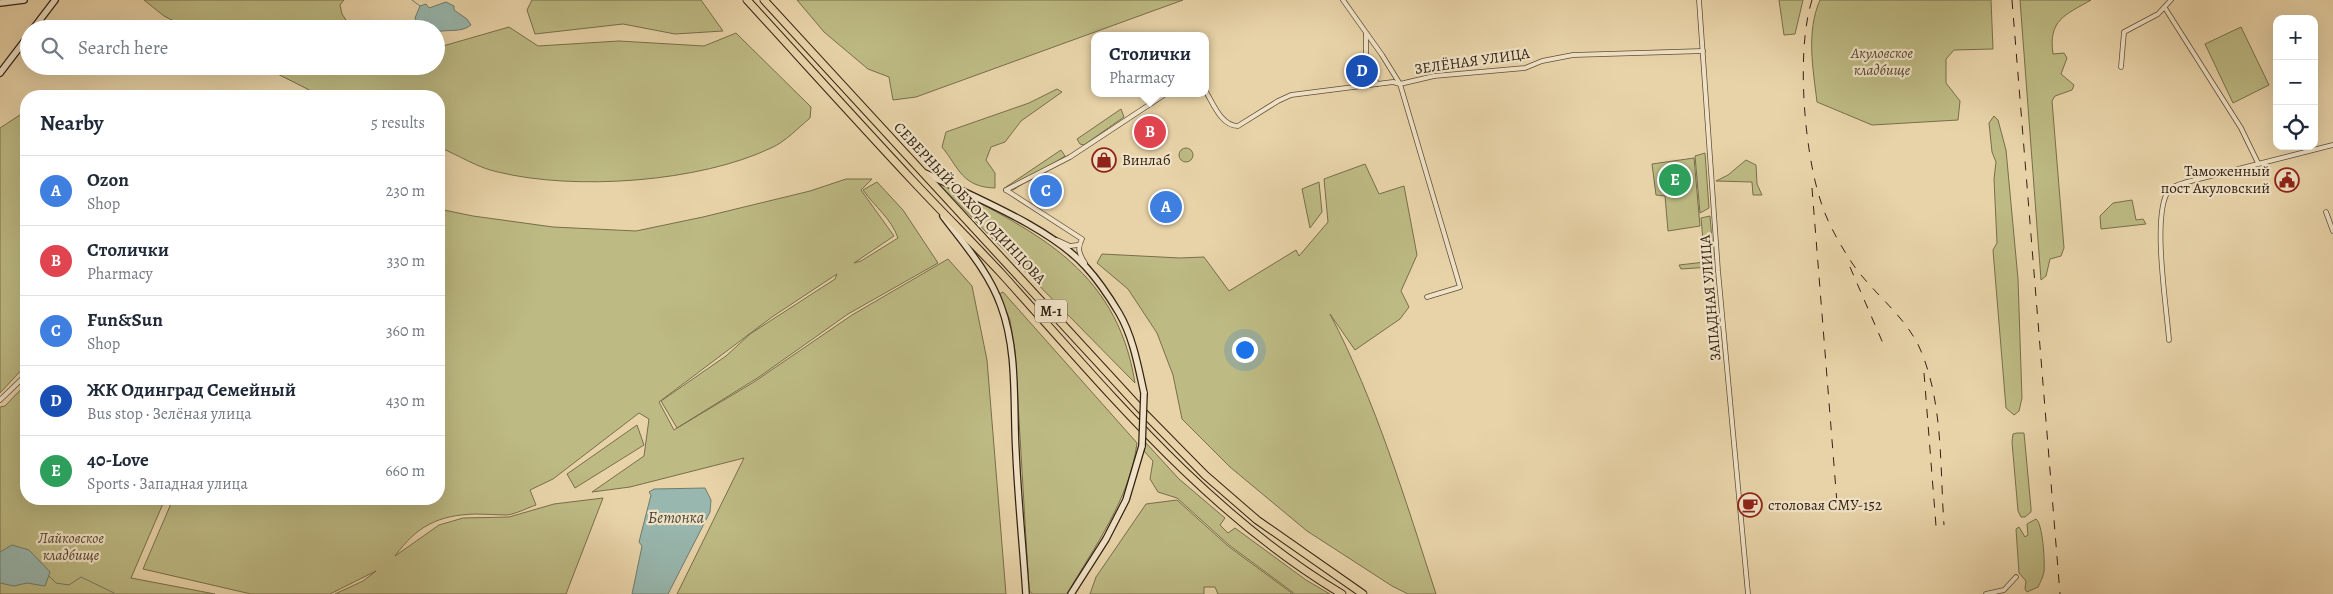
<!DOCTYPE html>
<meta charset="utf-8">
<style>
body{margin:0;font-family:Alegreya,serif;background:#f2f2f3;color:#1f2937}
.controls{position:absolute;right:15px;top:15px;display:grid;overflow:hidden;border-radius:10px;box-shadow:0 5px 20px #0002}
.controls button{width:45px;height:45px;display:grid;place-items:center;padding:0;border:0;border-bottom:1px solid #e0e1e3;background:#fff;color:#1f2937;font:25px sans-serif}
.you{position:absolute;left:1244px;top:349px;width:18px;height:18px;margin:-12px;border:4px solid #fff;border-radius:50%;background:#1a73e8;box-shadow:0 0 0 8px #1a73e833}
.badge{display:grid;place-items:center;width:32px;height:32px;border-radius:50%;background:#db2777;color:#fff;font-size:16px;font-weight:700}
.pin{position:absolute;translate:-50% -50%;border:2px solid #fff;box-shadow:0 1px 5px #0006}
.popup{position:absolute;left:1091px;top:32px;width:118px;height:65px;box-sizing:border-box;display:grid;place-content:center;border-radius:10px;background:#fff;filter:drop-shadow(0 1px 4px #0005);font-size:16px;white-space:nowrap;color:#747a83}
.popup b{font-size:19px;color:#1f2937}
.popup::after{content:'';position:absolute;left:50%;top:100%;margin-left:-10px;border:10px solid transparent;border-top-color:#fff}
.list{margin:0;padding:0;list-style:none}
h2{display:flex;justify-content:space-between;align-items:center;height:65px;margin:0;padding:0 20px;font-size:21px}
h2 small{font-size:16px;font-weight:400;color:#747a83}
.list li{display:grid;grid-template-columns:32px 1fr auto;gap:15px;align-items:center;box-sizing:border-box;height:70px;padding:0 20px;border-top:1px solid #e0e1e3}
.list b{display:block;font-size:19px;white-space:nowrap}
.list p{margin:0;font-size:16px;white-space:nowrap;color:#747a83}
.list em{font-size:16px;font-style:normal;color:#747a83}
.icon{flex:none;width:28px;height:28px;fill:none;stroke:currentColor;stroke-width:2;stroke-linecap:round;stroke-linejoin:round}
.map{position:relative;flex:none;width:2333px;height:594px;overflow:hidden}
.search{position:absolute;background:#fff;box-shadow:0 5px 20px #0002;left:20px;top:20px;width:425px;height:55px;display:flex;align-items:center;gap:12px;box-sizing:border-box;padding:0 18px;border-radius:28px;color:#747a83;font-size:19px}
.panel{position:absolute;background:#fff;box-shadow:0 5px 20px #0002;left:20px;top:90px;width:425px;height:415px;border-radius:20px}
.map>svg:first-child{display:block}
.green{fill:#bdba83;stroke:#786e4c;fill-rule:evenodd}
.water{fill:#98b7ae;stroke:#707b70}
.lines{fill:none;stroke-linecap:round;stroke-linejoin:round}
.stream{stroke:#707b70;stroke-width:1}
.minor-casing{stroke:#604e39;stroke-width:5.5}
.secondary-casing{stroke:#332214;stroke-width:8}
.trunk-casing{stroke:#332214;stroke-width:9}
.minor{stroke:#f0e2c6;stroke-width:4}
.secondary{stroke:#f0e2c6;stroke-width:5.5}
.trunk{stroke:#e8d3a8;stroke-width:7}
.rail{stroke:#332214;stroke-width:1;stroke-dasharray:9 9;stroke-linecap:butt}
.secondary-bridge-casing{stroke:#332214;stroke-width:8;stroke-linecap:butt}
.secondary-bridge{stroke:#f0e2c6;stroke-width:5.5}
.labels{text-anchor:middle;stroke-width:4.5;stroke-linejoin:round;paint-order:stroke}
.shield{fill:#f0e2c6;stroke:#6c5c49;stroke-width:1}
.shield-label{font-size:14px;font-weight:bold;fill:#332214}
.park-label{font-size:15px;font-style:italic;fill:#564830;stroke:#f0e2c6}
.street-label{font-size:15px;fill:#332214;stroke:#f0e2c6}
.poi-label{font-size:15px;fill:#332214;stroke:#f0e2c6;text-anchor:start}
.water-label{font-size:16px;font-style:italic;fill:#4c473a;stroke:#f0e2c6}
</style>
<div class="map">
<svg width="2333" height="594" viewBox="0 0 2333 594">
<rect width="100%" height="100%" fill="#e8d3a8"/>
<filter id="stains"><feTurbulence type="fractalNoise" baseFrequency=".004" numOctaves="4"/><feColorMatrix values="0 0 0 0 .2 0 0 0 0 .09 0 0 0 0 .02 0 0 0 .5 -.17"/></filter>
<radialGradient id="worn" r=".72"><stop offset=".6" stop-color="#630" stop-opacity="0"/><stop offset="1" stop-color="#630" stop-opacity=".3"/></radialGradient>
<g class="green">
<polygon points="144,0 344,0 340,5 342,14 352,29 189,29 164,16"/>
<polygon points="532,0 701,0 723,31 675,34 623,24 535,34 527,10"/>
<polygon points="797,0 1183,0 916,97 893,100 889,77 868,69 824,32"/>
<polygon points="1779,0 1803,0 1795,34 1784,35"/>
<path d="M1820,0h171l2,49 -39,1 -8,9v24l14,18 -2,19 -86,5 -55,-23c-4,-34 -11,-70 3,-102z"/>
<path d="M2020,0h71c-26,15 -43,20 -38,54l11,-1 3,5 -6,16 13,11 -2,5 -17,6 -3,5 12,147 -3,8 -11,3 -4,17 -5,4z"/>
<path d="M509,27l29,19 81,-5 85,5 32,-13 75,74 -1,11c-12,10 -25,24 -39,30 -71,34 -196,43 -273,24 -20,-4 -40,-17 -59,-25v-51h-118l-59,-30h121l5,2 48,-2v-18z"/>
<polygon points="2241,27 2269,85 2233,103 2205,44"/>
<path d="M1057,89l5,3 -41,29 -16,21 -14,5 -5,13 9,13v15c-33,-1 -36,-20 -53,-41l4,-15 83,-29z"/>
<polygon points="1121,109 1124,117 1084,145 1080,144 1077,139"/>
<polygon points="26,111 26,365 0,393 0,128"/>
<polygon points="1994,116 1998,120 2006,150 2018,279 2022,398 2019,411 2014,415 2006,408 1993,250 1997,243 1994,179 1996,162 1992,152 1989,123"/>
<circle cx="1186" cy="155" r="7"/>
<polygon points="1061,150 1065,156 1013,190 1006,187"/>
<polygon points="1705,153 1709,208 1700,213 1695,156"/>
<polygon points="1694,158 1700,226 1668,231 1665,196 1656,195 1652,164"/>
<polygon points="1746,160 1756,165 1757,184 1762,195 1753,195 1752,182 1716,181 1728,175"/>
<path d="M1365,164l14,30 25,-8 13,69 -16,36 8,16 -9,12 -45,31 -25,-36c46,88 75,185 106,280h-28l-16,-8 -85,-55 -77,-64 -48,-48 -9,-44 -16,-42 -29,-44 -31,-26 5,-9 78,4 24,-1 25,34 67,-41 3,6 29,-34 -4,-43z"/>
<path d="M846,179h26l-11,11 33,46 -40,27 7,-2 37,-23c-7,-20 -23,-31 -35,-48l14,-8 26,28 35,53 -90,51 -89,63 -82,51 77,-46 98,-67 96,-56 24,27 15,74 19,234h-329l67,-136 -114,29 -38,5 52,-36 5,-37 -10,-6 -86,66 -23,11 6,15c-9,3 -20,9 -29,10 -10,0 -21,-1 -31,-1 -38,1 -59,12 -81,42l44,-31 24,-7 46,-1 45,-13 49,-6 -37,96h-231l28,-13 13,-10 -46,23h-79l-108,-25 30,-70h266v-290l34,7 80,11 83,4 67,-14 107,-26zM837,274l-2,5 -85,55 -24,22 -65,45 16,27 -3,2 -15,-28 113,-85z"/>
<path d="M935,180c96,50 181,85 200,203z"/>
<polygon points="1319,182 1322,212 1310,228 1302,189"/>
<polygon points="2132,200 2136,220 2143,219 2146,224 2101,229 2100,216 2113,203"/>
<polygon points="1710,216 1714,263 1711,267 1681,269 1679,265 1705,262 1701,218"/>
<path d="M1003,292l134,151c-7,56 -43,104 -70,151h-35l-3,-4 -14,-239 -5,-31 -11,-26z"/>
<polygon points="26,384 26,499 165,499 131,578 215,594 0,594 0,407 5,406"/>
<polygon points="637,425 644,445 575,488 567,474"/>
<polygon points="2017,433 2024,433 2031,508 2031,512 2025,517 2021,517 2018,511 2012,442 2013,434"/>
<polygon points="1146,443 1179,479 1225,518 1220,525 1228,533 1235,528 1306,580 1330,594 1295,594 1229,545 1177,498 1158,492 1150,479 1153,461 1144,451"/>
<polygon points="1177,500 1228,546 1293,594 1218,594 1215,587 1204,587 1204,594 1090,594 1096,577 1146,504"/>
<path d="M2036,519c7,5 9,43 8,53 -1,5 -4,11 -6,15l-11,5 -2,-3 1,-8 -7,-8 -3,-44 3,-2 6,10 3,-2 -1,-11z"/>
</g>
<g class="water">
<path d="M446,2l8,4v4l13,9 4,6c-10,8 -23,4 -35,7v-3h-16l-5,-11 5,-12 6,-2 3,4z"/>
<polygon points="705,488 711,500 710,512 668,594 632,594 642,546 639,542 651,495 649,492 654,489"/>
<polygon points="12,545 29,550 50,572 45,586 27,583 14,586 0,583 0,552"/>
</g>
<g class="lines">
<g class="stream">
<polyline points="412,0 420,6"/>
<polyline points="49,576 56,583 69,585 81,577 114,593"/>
</g>
<g class="minor-casing">
<g id="minor">
<polyline points="1343,0 1382,55 1400,84"/>
<polyline points="1699,0 1718,271 1748,594"/>
<polyline points="2165,8 2241,128 2258,163"/>
<polyline points="1366,34 1366,62 1377,84"/>
<polyline points="2121,67 2124,32 2158,14 2171,0"/>
<path d="M1205,90c8,13 16,36 33,36l40,-25 13,-6 102,-13 7,2"/>
<polyline points="1006,190 1070,157 1167,93"/>
<path d="M1006,190l76,49c-5,9 -3,15 3,24"/>
<polyline points="2326,212 2333,231"/>
<polyline points="1057,240 1070,246 1078,245"/>
<polyline points="1427,297 1460,287 1400,84 1434,76 1525,68 1542,61 1573,55 1703,51"/>
<path d="M2169,340c-2,-31 -18,-127 0,-150 5,-5 11,-6 18,-8l146,-37"/>
<polyline points="0,400 26,375"/>
<polyline points="1986,594 2004,590 2016,577"/>
</g>
</g>
<g class="secondary-casing">
<g id="secondary">
<polyline points="0,3 24,0"/>
<polyline points="33,29 55,0"/>
<polyline points="0,73 29,35"/>
<path d="M925,173c48,24 125,54 161,94 12,13 24,31 33,46 14,24 19,53 25,80"/>
<path d="M943,216c21,28 46,56 58,90 17,46 12,99 15,147 2,47 7,94 10,141"/>
<polyline points="1071,594 1106,539 1126,500 1142,446"/>
</g>
</g>
<g class="trunk-casing">
<g id="trunk">
<path d="M747,0c55,60 110,121 166,181 29,31 59,61 88,92 105,116 205,240 341,321"/>
<polyline points="764,0 1147,416 1205,475 1257,520 1363,594"/>
</g>
</g>
<use href="#minor" class="minor"/>
<use href="#secondary" class="secondary"/>
<use href="#trunk" class="trunk"/>
<g class="rail">
<path d="M1812,0c-16,50 -8,149 8,199 6,21 18,42 30,61 22,34 59,57 73,96 20,52 17,113 21,169"/>
<polyline points="2012,0 2060,594"/>
<polyline points="1812,188 1837,503"/>
<polyline points="1850,267 1885,348"/>
<polyline points="1924,373 1936,526"/>
</g>
<g class="secondary-bridge-casing">
<polyline id="secondary-bridge" points="1142,446 1144,393"/>
</g>
<use href="#secondary-bridge" class="secondary-bridge"/>
</g>
<defs>
<g id="shop-ring" transform="scale(1.25)"><circle r="9.5" fill="#f0e2c6" stroke="#8f2418" stroke-width="1.5"/><path d="M-5-2.5h2.3a2.7 3.5 0 0 1 5.4 0H5L5.5 6h-11ZM-1.5-2.5h3a1.5 2.3 0 0 0-3 0Z" fill="#8f2418"/></g>
<g id="civic-ring" transform="scale(1.25)"><circle r="9.5" fill="#f0e2c6" stroke="#8f2418" stroke-width="1.5"/><path d="M-.6-6.5H3V-4.5H.6V-3L4-1V1h2V6H-6V1h2V-1L-.6-3ZM-1.2 2.5V6h2.4V2.5Z" fill="#8f2418"/></g>
<g id="cafe-ring" transform="scale(1.25)"><circle r="9.5" fill="#f0e2c6" stroke="#8f2418" stroke-width="1.5"/><path d="M-5.5-4.5H6V0H3Q3 3.5 0 3.5H-2.5Q-5.5 3.5-5.5 0ZM3-3.2v2h1.7v-2ZM-6 4.5H4V6H-6Z" fill="#8f2418"/></g>
</defs>
<g fill-rule="evenodd">
<use href="#shop-ring" x="1104" y="160"/>
<use href="#civic-ring" x="2287" y="180"/>
<use href="#cafe-ring" x="1750" y="505"/>
</g>
<g class="labels">
<rect class="shield" x="1035" y="299.5" width="32" height="23" rx="4"/>
<g class="shield-label">
<text x="1051" y="316">М-1</text>
</g>
<g class="park-label">
<text x="1882" y="58">Акуловское<tspan x="1882" dy="17">кладбище</tspan></text>
<text x="71" y="543">Лайковское<tspan x="71" dy="17">кладбище</tspan></text>
</g>
<g class="street-label">
<text transform="translate(1472 61) rotate(-8)" y="5">ЗЕЛЁНАЯ УЛИЦА</text>
<text transform="translate(970 203) rotate(47)" y="5">СЕВЕРНЫЙ ОБХОД ОДИНЦОВА</text>
<text transform="translate(1710 298) rotate(-95)" y="5">ЗАПАДНАЯ УЛИЦА</text>
</g>
<g class="poi-label">
<text x="1122" y="165">Винлаб</text>
<text x="2270" y="176" text-anchor="end">Таможенный<tspan x="2270" dy="17">пост Акуловский</tspan></text>
<text x="1768" y="510">столовая СМУ-152</text>
</g>
<g class="water-label">
<text x="676" y="523">Бетонка</text>
</g>
</g>
<rect width="100%" height="100%" filter="url(#stains)"/>
<rect width="100%" height="100%" fill="url(#worn)"/>
</svg>
<div class="controls">
<button>+</button>
<button>−</button>
<button><svg class="icon" aria-label="locate" viewBox="0 0 24 24"><circle cx="12" cy="12" r="6"/><path d="M12 2v4M12 18v4M2 12h4M18 12h4"/></svg></button>
</div>
<div class="you"></div>
<div class="pin badge" style="left:1166px;top:207px;background:#3f7fe0">A</div>
<div class="pin badge" style="left:1150px;top:132px;background:#e0444e">B</div>
<div class="popup"><b>Столички</b>Pharmacy</div>
<div class="pin badge" style="left:1046px;top:191px;background:#3f7fe0">C</div>
<div class="pin badge" style="left:1362px;top:71px;background:#1a4fb4">D</div>
<div class="pin badge" style="left:1675px;top:180px;background:#2e9e5b">E</div>
<div class="search"><svg class="icon" aria-label="search" viewBox="0 0 24 24"><circle cx="10" cy="10" r="6"/><path d="M15 15l6 6"/></svg>Search here</div>
<section class="panel">
<h2>Nearby<small>5 results</small></h2>
<ul class="list">
<li><span class="badge" style="background:#3f7fe0">A</span><div><b>Ozon</b><p>Shop</p></div><em>230 m</em></li>
<li><span class="badge" style="background:#e0444e">B</span><div><b>Столички</b><p>Pharmacy</p></div><em>330 m</em></li>
<li><span class="badge" style="background:#3f7fe0">C</span><div><b>Fun&amp;Sun</b><p>Shop</p></div><em>360 m</em></li>
<li><span class="badge" style="background:#1a4fb4">D</span><div><b>ЖК Одинград Семейный</b><p>Bus stop · Зелёная улица</p></div><em>430 m</em></li>
<li><span class="badge" style="background:#2e9e5b">E</span><div><b>40-Love</b><p>Sports · Западная улица</p></div><em>660 m</em></li>
</ul>
</section>
</div>
